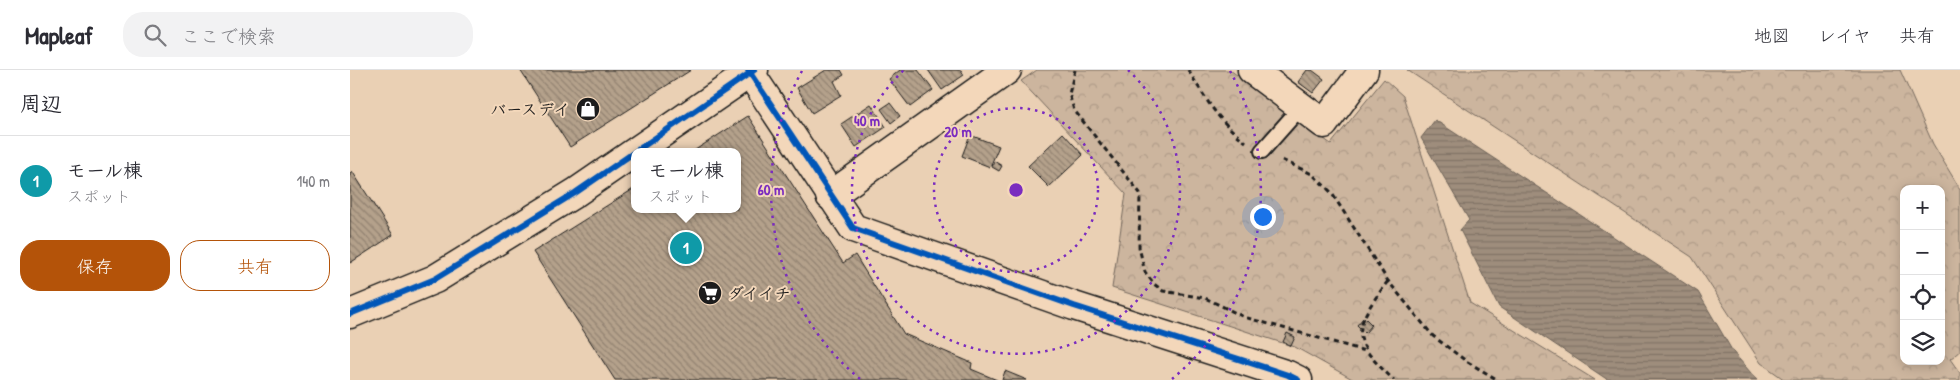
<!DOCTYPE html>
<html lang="ja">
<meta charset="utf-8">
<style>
body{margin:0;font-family:"Patrick Hand","Klee One",sans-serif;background:#f2f2f3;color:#2b2b33}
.controls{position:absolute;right:15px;bottom:15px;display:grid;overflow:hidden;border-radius:10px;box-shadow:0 2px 12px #0003}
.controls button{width:45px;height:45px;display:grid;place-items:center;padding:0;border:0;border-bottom:1px solid #e1e1e2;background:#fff;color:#2b2b33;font:25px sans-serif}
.you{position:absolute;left:912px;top:146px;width:18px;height:18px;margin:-12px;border:4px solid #fff;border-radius:50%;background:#1a73e8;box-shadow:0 0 0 8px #1a73e833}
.badge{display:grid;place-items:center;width:32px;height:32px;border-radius:50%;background:#b45309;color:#fff;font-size:16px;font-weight:700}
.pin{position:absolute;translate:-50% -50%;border:2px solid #fff;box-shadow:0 1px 5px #0006}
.popup{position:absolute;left:281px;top:78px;width:110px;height:65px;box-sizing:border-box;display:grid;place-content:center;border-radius:10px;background:#fff;filter:drop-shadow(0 1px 4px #0005);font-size:16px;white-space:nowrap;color:#7c7c81}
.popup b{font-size:19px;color:#2b2b33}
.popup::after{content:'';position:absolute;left:50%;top:100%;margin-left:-10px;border:10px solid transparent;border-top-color:#fff}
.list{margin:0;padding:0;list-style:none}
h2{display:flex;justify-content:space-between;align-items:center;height:65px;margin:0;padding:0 20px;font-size:21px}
h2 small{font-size:16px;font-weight:400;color:#7c7c81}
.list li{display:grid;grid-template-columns:32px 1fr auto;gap:15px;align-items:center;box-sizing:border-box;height:90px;padding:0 20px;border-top:1px solid #e1e1e2}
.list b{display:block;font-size:19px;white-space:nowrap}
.list p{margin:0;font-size:16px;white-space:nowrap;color:#7c7c81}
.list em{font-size:16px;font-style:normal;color:#7c7c81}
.actions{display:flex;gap:10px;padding:15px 20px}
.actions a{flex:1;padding:11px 0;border:1px solid #b45309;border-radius:20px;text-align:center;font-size:18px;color:#b45309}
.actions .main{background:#b45309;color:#fff}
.icon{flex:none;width:28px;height:28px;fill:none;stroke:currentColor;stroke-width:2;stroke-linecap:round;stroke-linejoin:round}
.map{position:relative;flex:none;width:1610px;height:310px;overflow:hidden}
header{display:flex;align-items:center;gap:30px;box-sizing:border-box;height:70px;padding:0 25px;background:#fff;border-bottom:1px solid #e1e1e2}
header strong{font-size:24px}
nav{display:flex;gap:28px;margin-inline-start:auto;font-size:18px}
.search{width:350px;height:45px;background:#f2f2f3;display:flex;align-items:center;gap:12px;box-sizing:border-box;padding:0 18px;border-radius:20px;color:#7c7c81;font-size:19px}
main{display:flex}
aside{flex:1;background:#fff}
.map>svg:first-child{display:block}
.forest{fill:url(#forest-crowns);stroke:#74685d;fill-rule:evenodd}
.water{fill:url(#water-rules);stroke:#6a6056}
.building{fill:url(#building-back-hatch);stroke:#1c1c1c}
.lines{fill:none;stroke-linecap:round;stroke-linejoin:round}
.lane-casing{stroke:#1c1c1c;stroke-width:18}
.street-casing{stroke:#1c1c1c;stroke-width:31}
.path{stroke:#1c1c1c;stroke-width:3;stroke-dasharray:5 4;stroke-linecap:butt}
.lane{stroke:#f3d7ba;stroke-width:14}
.street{stroke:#f3d7ba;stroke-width:28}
.cycleway-casing{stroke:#f3d7ba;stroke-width:9}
.cycleway{stroke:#0057b8;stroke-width:6}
.ring{fill:none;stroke:#7b2cbf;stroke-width:2.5;stroke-dasharray:2.5 5}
.labels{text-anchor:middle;stroke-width:4;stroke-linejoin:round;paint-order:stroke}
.poi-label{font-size:16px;font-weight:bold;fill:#1c1c1c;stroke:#f3d7ba;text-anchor:end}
.centre{fill:#7b2cbf;stroke:#f3d7ba;stroke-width:2.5}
.ring-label{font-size:15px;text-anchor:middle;font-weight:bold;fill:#7b2cbf;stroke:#f3d7ba;stroke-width:4;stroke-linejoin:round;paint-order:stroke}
</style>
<header>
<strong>Mapleaf</strong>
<div class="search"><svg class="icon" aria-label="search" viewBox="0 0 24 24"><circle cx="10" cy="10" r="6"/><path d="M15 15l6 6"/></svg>ここで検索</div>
<nav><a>地図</a><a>レイヤ</a><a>共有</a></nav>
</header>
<main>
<aside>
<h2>周辺<small></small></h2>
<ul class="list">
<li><span class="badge" style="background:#0f9aa8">1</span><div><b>モール棟</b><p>スポット</p></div><em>140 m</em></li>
</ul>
<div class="actions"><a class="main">保存</a><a>共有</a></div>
</aside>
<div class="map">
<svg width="1610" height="310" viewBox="0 0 1610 310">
<defs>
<pattern id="forest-crowns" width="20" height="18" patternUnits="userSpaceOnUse" patternTransform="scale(1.25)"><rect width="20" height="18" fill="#ccb59e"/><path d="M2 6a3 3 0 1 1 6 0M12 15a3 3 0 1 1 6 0" fill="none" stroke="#af9b88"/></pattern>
<pattern id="water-rules" width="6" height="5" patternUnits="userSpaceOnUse" patternTransform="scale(1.25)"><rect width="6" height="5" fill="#9e8d7c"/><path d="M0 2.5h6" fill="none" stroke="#807265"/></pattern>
<pattern id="building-back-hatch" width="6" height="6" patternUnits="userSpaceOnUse" patternTransform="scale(1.25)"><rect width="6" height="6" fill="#b4a18b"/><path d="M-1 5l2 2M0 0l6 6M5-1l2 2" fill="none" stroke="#928271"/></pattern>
</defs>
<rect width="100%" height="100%" fill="#ead0b4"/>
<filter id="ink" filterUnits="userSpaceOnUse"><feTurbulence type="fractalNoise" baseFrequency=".02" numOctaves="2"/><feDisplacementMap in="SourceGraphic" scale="10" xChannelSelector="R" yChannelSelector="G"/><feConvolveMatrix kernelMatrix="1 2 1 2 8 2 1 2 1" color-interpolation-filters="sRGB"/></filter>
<g filter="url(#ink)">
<g class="forest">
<polygon points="687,0 880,0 981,74 1034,9 1053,26 1120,233 1245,310 1004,310 945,277 762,218 776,124 671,11"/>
<path d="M1057,0h493l33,74 27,45v162l-10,8 10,14v7h-175l-24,-17 -69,-106zM1554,119h37v172h-37z"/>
</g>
<polygon class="water" points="1085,50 1348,222 1383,282 1407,310 1258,310 1149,237 1110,160 1119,150 1071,68"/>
<g class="building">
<polygon points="170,0 341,0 220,77"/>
<polygon points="476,0 491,0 494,5 484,11 491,25 462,43 447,18"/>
<polygon points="550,0 568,0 583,20 560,37 539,9"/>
<polygon points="578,0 611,0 614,5 592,20"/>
<polygon points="957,0 962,0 974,9 963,23 948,12"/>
<polygon points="540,33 550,46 541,53 531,39"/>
<polygon points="521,34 536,57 506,77 491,54"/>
<polygon points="398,46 493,193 505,185 554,264 622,293 621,299 647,310 265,310 183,182 285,118 285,139 387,139 387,82 342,82"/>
<polygon points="713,63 733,85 699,117 678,96"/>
<polygon points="620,65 649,76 640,97 612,86"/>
<polygon points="644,91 652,96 649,101 642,97"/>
<polygon points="2,101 43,165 0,193 0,103"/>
<polygon points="1014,247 1022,255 1015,263 1007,255"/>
<polygon points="937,263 945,267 941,276 933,272"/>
<polygon points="655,301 677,310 652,310"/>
</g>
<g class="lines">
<g class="lane-casing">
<polyline id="lane" points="912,81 951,37"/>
</g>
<g class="street-casing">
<g id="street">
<polyline points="404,0 400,3 503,158 724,236 938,305 948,310"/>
<polyline points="902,0 974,54 1014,0"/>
<polyline points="480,126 657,0"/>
<polyline points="0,244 85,209 225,123 400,3 398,0"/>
</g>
</g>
<g class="path">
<polyline points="725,0 719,24 724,40 790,123 789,177 795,202 804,214 813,221 855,228 894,247 1015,281"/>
<path d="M838,0c19,30 28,49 58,72"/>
<polyline points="932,90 962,104 981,122 1038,211 1083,266 1116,291 1148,310"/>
<path d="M1038,211c-36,48 -39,58 6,99"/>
</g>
<use href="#lane" class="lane"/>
<use href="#street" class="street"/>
<g class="cycleway-casing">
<g id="cycleway">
<polyline points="404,0 400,3 503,158 724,236 938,305 948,310"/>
<polyline points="0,244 85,209 225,123 400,3 398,0"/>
</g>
</g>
<use href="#cycleway" class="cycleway"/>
</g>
</g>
<g class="ring">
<circle cx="666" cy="120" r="82"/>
<path d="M778 0A164 164 0 1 1 554 0"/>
<path d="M510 309A245 245 0 0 1 452 1M880 1A245 245 0 0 1 822 309"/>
</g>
<defs>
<g id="shop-disc" transform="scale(1.25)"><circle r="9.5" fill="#1c1c1c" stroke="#f3d7ba"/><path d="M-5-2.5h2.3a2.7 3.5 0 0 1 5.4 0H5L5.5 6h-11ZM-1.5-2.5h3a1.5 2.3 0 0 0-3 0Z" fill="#fff"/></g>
<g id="supermarket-disc" transform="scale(1.25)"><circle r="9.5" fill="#1c1c1c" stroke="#f3d7ba"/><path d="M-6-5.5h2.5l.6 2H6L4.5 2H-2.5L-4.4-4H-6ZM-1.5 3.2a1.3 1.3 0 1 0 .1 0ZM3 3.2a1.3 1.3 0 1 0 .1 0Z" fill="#fff"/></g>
</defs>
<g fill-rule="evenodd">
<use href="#shop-disc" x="238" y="39"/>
<use href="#supermarket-disc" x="360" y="223"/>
</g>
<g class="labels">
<g class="poi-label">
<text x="220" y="45">バースデイ</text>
<text x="378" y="229" text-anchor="start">ダイイチ</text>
</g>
</g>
<circle cx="666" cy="120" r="8" class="centre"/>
<g class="ring-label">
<text x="517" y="56">40 m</text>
<text x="608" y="67">20 m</text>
<text x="421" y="125">60 m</text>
</g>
</svg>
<div class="controls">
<button>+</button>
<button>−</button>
<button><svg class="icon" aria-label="locate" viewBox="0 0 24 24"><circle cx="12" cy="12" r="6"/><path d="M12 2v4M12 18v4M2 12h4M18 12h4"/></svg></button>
<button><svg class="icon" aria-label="layers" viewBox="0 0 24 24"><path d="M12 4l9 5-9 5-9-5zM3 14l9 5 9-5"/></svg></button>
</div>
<div class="you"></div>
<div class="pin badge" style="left:336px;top:178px;background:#0f9aa8">1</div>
<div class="popup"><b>モール棟</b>スポット</div>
</div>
</main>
